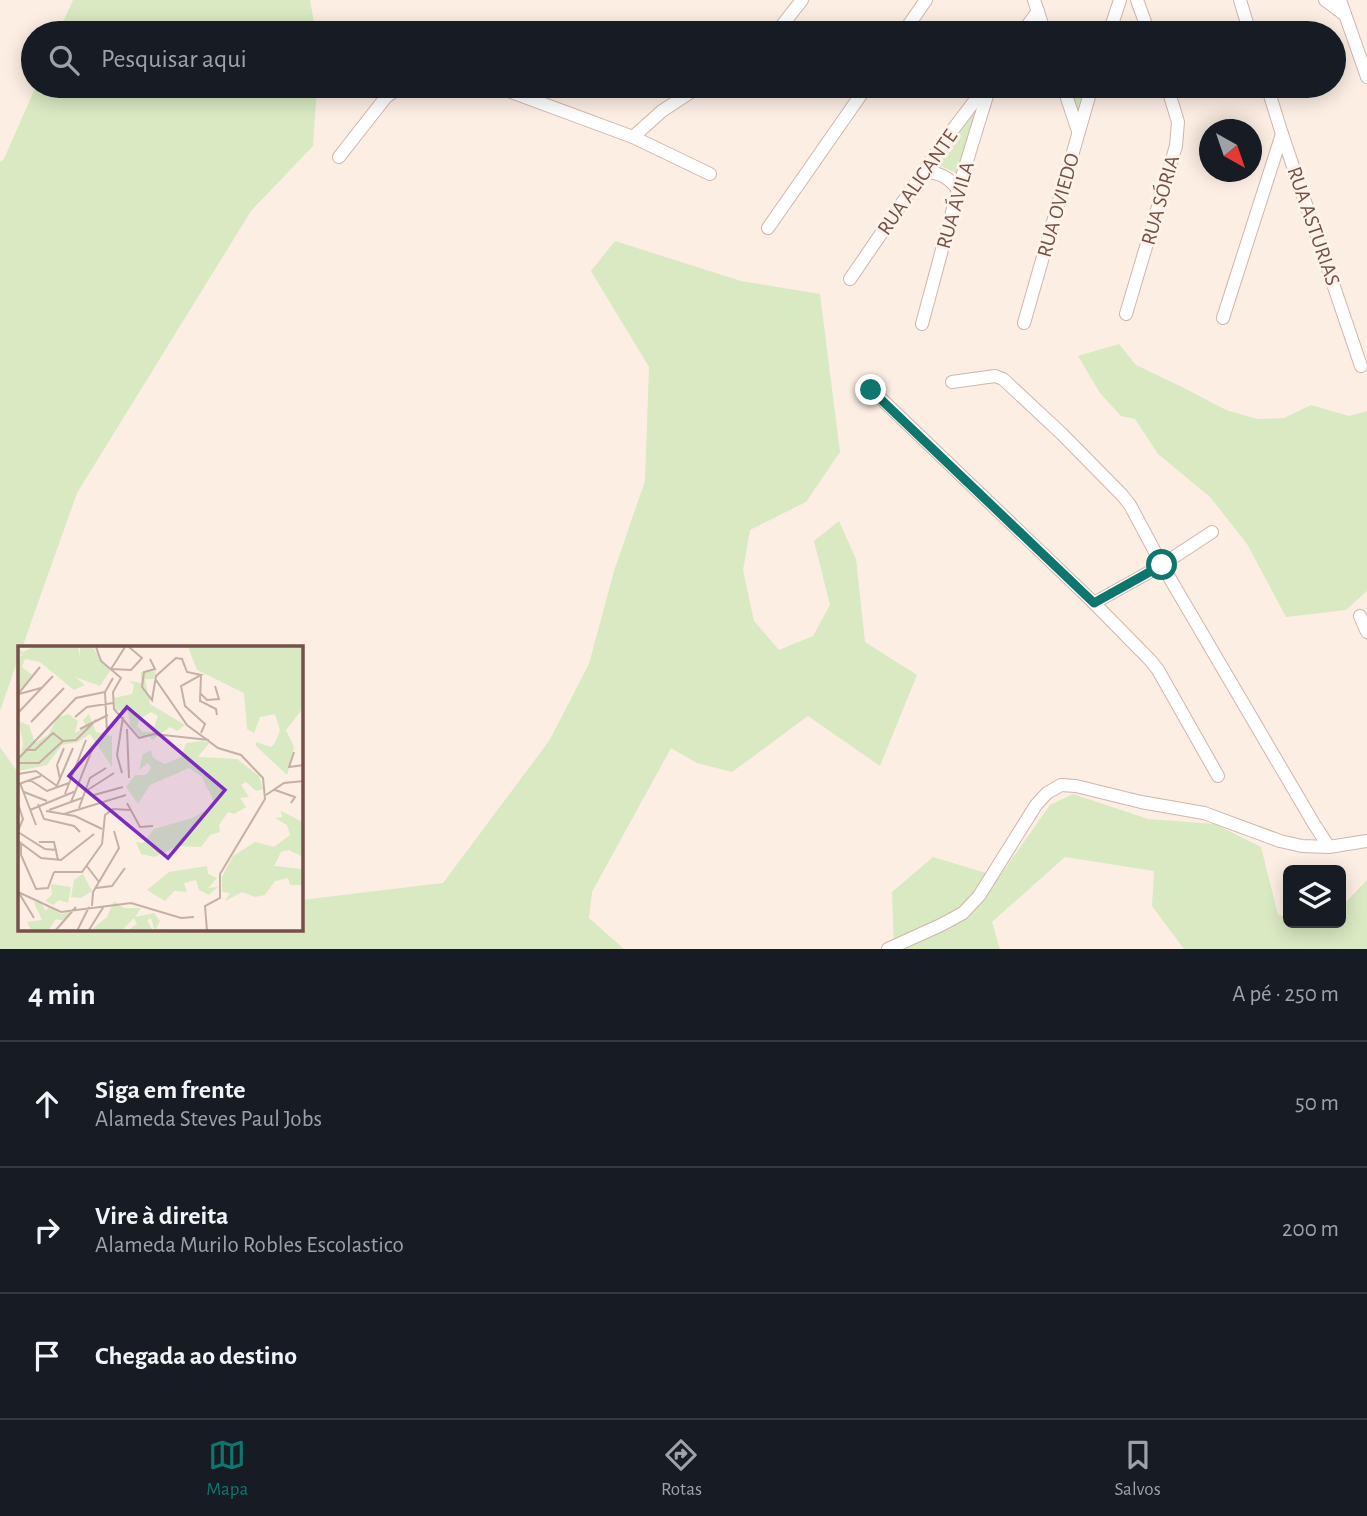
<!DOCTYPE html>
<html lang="pt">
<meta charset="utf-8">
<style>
body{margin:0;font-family:"Alegreya Sans",sans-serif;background:#20242c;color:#f1f3f6}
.controls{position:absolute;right:21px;bottom:21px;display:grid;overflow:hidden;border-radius:10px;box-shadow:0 4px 18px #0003}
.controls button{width:63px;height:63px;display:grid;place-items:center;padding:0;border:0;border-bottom:2px solid #363941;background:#171b24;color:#f1f3f6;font:35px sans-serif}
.compass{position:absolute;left:1199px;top:119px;width:63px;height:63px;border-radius:50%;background:#171b24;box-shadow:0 4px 18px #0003;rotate:140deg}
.stop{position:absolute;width:21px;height:21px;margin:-16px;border:5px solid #0f766e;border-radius:50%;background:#fff}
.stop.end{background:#0f766e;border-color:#fff;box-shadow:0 2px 7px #0008}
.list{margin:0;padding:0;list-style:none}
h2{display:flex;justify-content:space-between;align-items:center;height:91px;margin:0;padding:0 28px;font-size:30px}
h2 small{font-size:23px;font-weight:400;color:#9ea1a6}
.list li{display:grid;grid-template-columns:46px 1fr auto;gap:21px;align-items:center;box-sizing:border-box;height:126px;padding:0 28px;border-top:2px solid #363941}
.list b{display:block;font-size:26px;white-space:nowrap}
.list p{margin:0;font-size:23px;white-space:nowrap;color:#9ea1a6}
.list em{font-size:23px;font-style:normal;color:#9ea1a6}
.icon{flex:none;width:38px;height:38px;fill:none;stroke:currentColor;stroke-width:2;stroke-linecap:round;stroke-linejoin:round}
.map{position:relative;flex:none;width:1367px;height:949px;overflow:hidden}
.search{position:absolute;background:#171b24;box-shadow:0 4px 18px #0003;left:21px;right:21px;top:21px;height:77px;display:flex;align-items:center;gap:18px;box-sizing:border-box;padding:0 24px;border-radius:38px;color:#9ea1a6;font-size:26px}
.sheet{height:469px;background:#171b24}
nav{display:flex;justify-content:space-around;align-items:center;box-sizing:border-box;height:98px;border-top:2px solid #363941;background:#171b24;font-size:19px;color:#9ea1a6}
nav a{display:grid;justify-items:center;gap:4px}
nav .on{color:#0f766e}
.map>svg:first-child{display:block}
.green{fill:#d9e9c2}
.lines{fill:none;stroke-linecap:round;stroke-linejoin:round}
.minor-casing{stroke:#cfb6ad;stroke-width:14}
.minor{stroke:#fff;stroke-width:12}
.route{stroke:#0f766e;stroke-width:9}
.labels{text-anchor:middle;stroke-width:6;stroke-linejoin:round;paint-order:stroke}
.street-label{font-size:21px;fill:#745149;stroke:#fff2e9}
.inset-road{fill:none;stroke:#c6afa5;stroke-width:2}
.view{fill:#7b2cbf;fill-opacity:0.15;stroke:#7b2cbf;stroke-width:3.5}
.inset-edge{fill:none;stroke:#745149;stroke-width:3.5}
</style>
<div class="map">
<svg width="1367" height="949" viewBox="0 0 1367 949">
<rect width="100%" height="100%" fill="#fceee3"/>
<!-- green -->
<g class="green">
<path d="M73 0H310L316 33H58Z"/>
<path d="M36 86H317L313 146 251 211 77 493 22 648H19V656L0 711V162L4 159Z"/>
<path d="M1069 86H1085L1080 114Z"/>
<path d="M979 105 958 174 937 164Z"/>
<path d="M615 241 741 281 820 294 840 452 806 502 750 530 743 570 754 621 779 650 813 636 830 605 814 541 839 521 856 559 865 642 917 675 880 766 808 716 732 772 697 763 671 748 592 892 589 918 624 949H0V747L19 774V930H301V900L443 883 549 741 589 664 614 571 645 481 649 367 591 271Z"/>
<path d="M1119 344 1136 365 1186 389 1226 410 1257 419 1284 418 1311 405 1349 416 1367 411V591L1346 610 1286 617 1247 544 1210 497 1158 454 1135 419 1121 416 1100 393 1078 356Z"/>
<path d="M1073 794 1148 819 1215 824 1261 847 1278 915 1288 917V923H1341V907L1367 880V949H1184L1152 906 1154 871 1065 857 992 922 1000 949H894L892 892 933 857 999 877 1050 805Z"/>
</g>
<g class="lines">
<defs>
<g id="minor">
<path d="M1034 0 1045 33"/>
<path d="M1137 0 1149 33"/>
<path d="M1240 0 1250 33"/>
<path d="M1325 0 1345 15"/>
<path d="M1340 0 1367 77"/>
<path d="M776 33 802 0"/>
<path d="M903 33 926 0"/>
<path d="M1022 33 1038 11"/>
<path d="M1109 33 1120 0"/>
<path d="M495 86 633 137 710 174"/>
<path d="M1063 86 1078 131"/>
<path d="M1267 86 1282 134 1361 366"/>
<path d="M633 137 662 111 700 86"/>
<path d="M339 157 386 97 401 86"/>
<path d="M925 172C940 172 950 178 958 190"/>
<path d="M768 228 867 86"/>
<path d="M850 279 948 136 986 86"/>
<path d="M1126 314 1176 146 1178 122 1167 86"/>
<path d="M1223 318 1282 134"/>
<path d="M1024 323 1092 86"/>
<path d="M922 324 958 190 990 86"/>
<path d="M952 382 995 376 1003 379 1062 434 1122 495 1130 505 1162 565 1314 824 1329 847"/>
<path d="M871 389 1094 603 1151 661 1158 670 1218 776"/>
<path d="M1094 603 1162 565 1212 532"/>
<path d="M1360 616 1367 632"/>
<path d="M888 949 941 925 963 913 979 896 1036 805 1047 793 1061 785 1076 786 1141 802 1204 813 1280 841 1302 846 1329 847 1367 841"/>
</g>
</defs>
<!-- minor casing -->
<use href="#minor" class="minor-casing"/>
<!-- minor -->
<use href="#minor" class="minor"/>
</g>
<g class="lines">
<!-- route -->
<path class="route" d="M871 390 1094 603 1162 565"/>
</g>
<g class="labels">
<!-- street labels -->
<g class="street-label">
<text transform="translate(917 182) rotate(-55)" y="7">RUA ALICANTE</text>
<text transform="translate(1160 200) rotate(-74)" y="7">RUA SÓRIA</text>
<text transform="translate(955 205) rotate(-74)" y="7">RUA ÁVILA</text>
<text transform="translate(1058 205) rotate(-74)" y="7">RUA OVIEDO</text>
<text transform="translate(1314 226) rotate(71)" y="7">RUA ASTURIAS</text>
</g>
</g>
<!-- overview -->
<g transform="translate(18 646)">
<rect width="285" height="285" fill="#fceee3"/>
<path d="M0 1 5 6 15 1H60L62 11V1L75 2 92 25 82 40 57 31 67 39 56 44 22 16 7 13 4 21 14 29 0 46V11L6 8 0 9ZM170 1H285V62L268 84 276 101 269 129 238 100V96L253 101 257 97 262 84 257 68 242 71 236 87 229 83 226 47 179 24ZM138 25 136 33H127L132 58 167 79 159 85 152 81 134 94 131 89 123 91 112 79 110 66 98 64 96 52 114 48 116 39 111 35 123 37V26ZM133 66 140 70 134 86H125L119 80 122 73ZM50 68 60 75 57 86 58 87 68 80 65 74 71 68 78 86 94 90V121L72 88 60 96 44 99 29 119 0 125 5 96 0 75 11 79 17 97 30 89 39 72ZM185 95 191 97 180 111 219 113 241 130 245 143 238 145 228 136 223 139 231 151 222 152 228 161 216 168 210 166 201 179 202 186 192 189 183 201 159 200 137 211 123 208 118 196 125 197 136 183 174 172 195 160V154L184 131 171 122 132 139 120 158 108 141 117 129H128L133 122 130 117 121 124 125 108 133 104 135 112 147 118 163 111 168 97ZM263 165 285 176V211L271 204 263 206 256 220 285 223V239H272L270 232 257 235 247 249 237 251 224 246 207 255 212 247 204 246V231L215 210 237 196 256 201 272 189 269 179 257 172 264 171ZM189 220 190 228 199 232 190 242 200 241 191 249 181 244 178 234 166 237 169 246 156 245 147 255 129 244 151 226ZM65 228 74 245 63 252 53 251 56 234ZM33 238 53 241 50 257 41 254 35 259 27 255 34 249ZM20 253 28 265 31 261 43 268 55 265 47 275 38 273 30 285H14L9 276 24 274 16 257ZM96 255 106 262H123L117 271 136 267 142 275 138 283 158 285H137L133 272 129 274 135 285H109L119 278 116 272 103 285H72L89 271Z" fill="#d9e9c2" fill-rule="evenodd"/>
<path class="inset-road" d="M78 1 83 15 103 32 95 46 96 63 121 92 136 88 191 94M132 13 137 23 126 26 124 41 134 54 138 30 158 12 164 13 169 26 183 29 163 40 167 60 187 78 183 87M93 23 107 1M94 23 113 24 124 12 111 1M183 29 182 55 198 63 199 69M138 34 169 79 200 102 223 109 245 132 247 153 202 228V252L187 260 189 285M182 47 189 54 201 53 197 40M0 48 22 21M1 48 23 42M0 67 35 30M57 71 69 61 95 57M13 76 46 42M62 83 90 69M109 83 111 132M89 86 87 46 95 32M7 104H17L35 87 45 95 58 94 78 74M276 106 271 121 286 119M0 113 58 52 87 46M0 117H21L45 95M104 127 99 109 105 71M0 128 18 125 39 140M42 133 39 119 46 102M12 134 29 145 51 137M2 137 18 179M1 138 23 130M38 142 55 102M257 144 277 151 273 157M68 145 96 127M6 146 29 155M47 148 68 94M76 149 105 141M248 149 266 137 286 135M53 156 74 104M109 157 122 181 135 180M0 158 5 173 0 185M20 158 26 173 56 180 62 186M61 162 72 132 88 122M12 164 58 145M31 164 64 152M28 165 57 170 84 183M46 168 108 149M0 186 27 203 39 204M0 195 23 212 43 214 76 188M21 196H36L40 214M3 197V209L18 243 30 242 36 226M68 219 81 236M36 226H64L84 198 87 169 95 163 112 164M78 242 94 240 107 222M0 246 43 266 113 257 163 272 176 271M1 247 16 272M74 260 75 246 101 202 96 185M71 284 86 260M37 285 58 261M59 285 71 261"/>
<path class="view" d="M109 61 207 144 150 212 51 130Z"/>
<rect width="285" height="285" class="inset-edge"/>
</g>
</svg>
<div class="controls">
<button><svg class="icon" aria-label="layers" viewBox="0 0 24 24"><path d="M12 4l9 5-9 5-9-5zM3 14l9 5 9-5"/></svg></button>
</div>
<svg class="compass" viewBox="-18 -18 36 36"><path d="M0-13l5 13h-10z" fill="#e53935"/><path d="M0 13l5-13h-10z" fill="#9ea1a6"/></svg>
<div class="stop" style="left:1162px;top:565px"></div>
<div class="stop end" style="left:871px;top:390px"></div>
<div class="search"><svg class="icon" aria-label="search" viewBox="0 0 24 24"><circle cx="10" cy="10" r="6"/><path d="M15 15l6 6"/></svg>Pesquisar aqui</div>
</div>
<section class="sheet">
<h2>4 min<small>A pé · 250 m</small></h2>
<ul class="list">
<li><svg class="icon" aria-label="ahead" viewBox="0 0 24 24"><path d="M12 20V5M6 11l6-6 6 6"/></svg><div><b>Siga em frente</b><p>Alameda Steves Paul Jobs</p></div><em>50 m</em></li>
<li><svg class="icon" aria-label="right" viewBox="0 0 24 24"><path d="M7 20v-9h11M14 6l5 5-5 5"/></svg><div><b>Vire à direita</b><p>Alameda Murilo Robles Escolastico</p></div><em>200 m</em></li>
<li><svg class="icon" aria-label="arrive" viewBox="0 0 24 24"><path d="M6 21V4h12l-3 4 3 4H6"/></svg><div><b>Chegada ao destino</b></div></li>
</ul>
</section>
<nav>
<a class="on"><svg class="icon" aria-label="map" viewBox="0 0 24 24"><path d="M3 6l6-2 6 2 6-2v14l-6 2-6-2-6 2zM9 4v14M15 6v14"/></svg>Mapa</a>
<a><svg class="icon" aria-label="directions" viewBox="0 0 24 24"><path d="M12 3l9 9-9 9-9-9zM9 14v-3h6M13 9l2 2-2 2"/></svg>Rotas</a>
<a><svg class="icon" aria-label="saved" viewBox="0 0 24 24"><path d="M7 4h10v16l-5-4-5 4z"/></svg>Salvos</a>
</nav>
